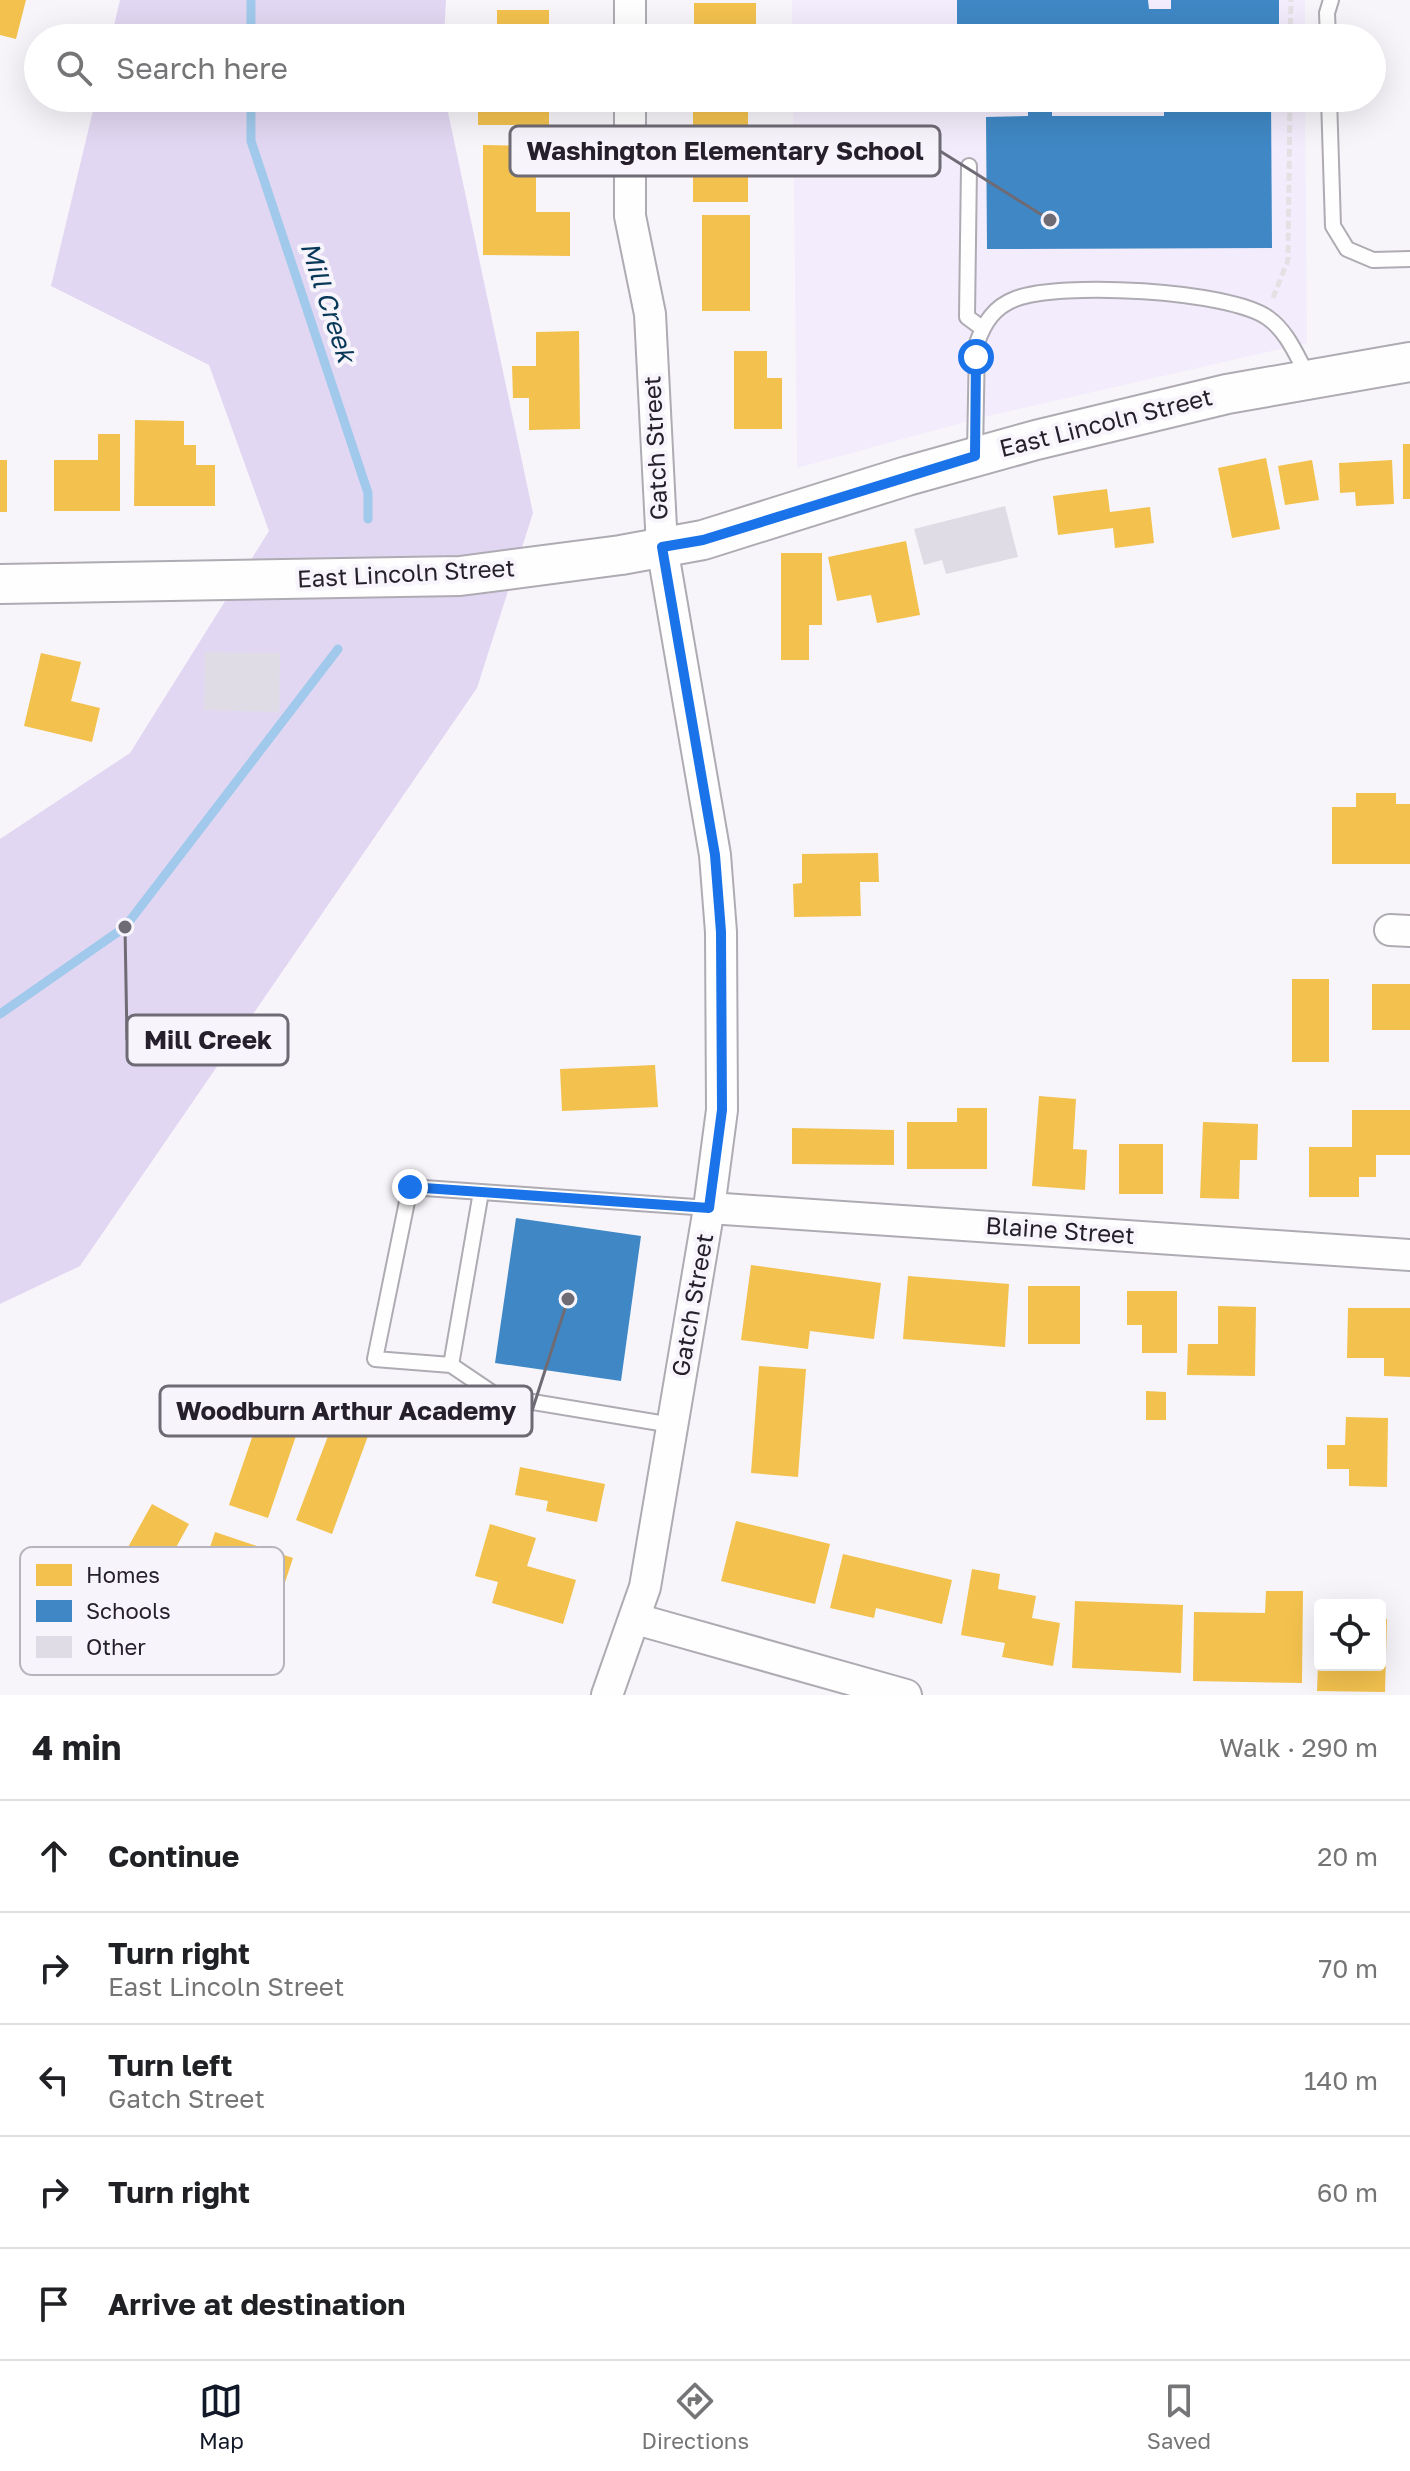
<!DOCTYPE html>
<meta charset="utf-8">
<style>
body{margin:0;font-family:"Golos Text",sans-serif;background:#f6f6f6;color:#202124}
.controls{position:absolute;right:24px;bottom:24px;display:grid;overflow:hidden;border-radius:8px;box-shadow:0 8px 32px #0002}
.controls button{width:72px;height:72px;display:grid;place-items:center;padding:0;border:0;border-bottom:2px solid #e0e0e0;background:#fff;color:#202124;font:40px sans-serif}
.stop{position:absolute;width:24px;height:24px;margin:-18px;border:6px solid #1a73e8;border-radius:50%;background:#fff}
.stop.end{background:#1a73e8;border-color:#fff;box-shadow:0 2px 8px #0008}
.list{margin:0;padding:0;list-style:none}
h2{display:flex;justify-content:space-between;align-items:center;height:104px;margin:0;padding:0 32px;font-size:34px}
h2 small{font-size:26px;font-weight:400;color:#757577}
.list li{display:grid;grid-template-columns:52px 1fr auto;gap:24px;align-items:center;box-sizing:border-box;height:112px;padding:0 32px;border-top:2px solid #e0e0e0}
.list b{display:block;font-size:30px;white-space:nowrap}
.list p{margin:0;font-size:26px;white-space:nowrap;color:#757577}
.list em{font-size:26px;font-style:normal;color:#757577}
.icon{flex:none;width:44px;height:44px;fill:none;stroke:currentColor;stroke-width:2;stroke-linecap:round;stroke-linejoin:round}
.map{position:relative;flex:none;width:1410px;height:1695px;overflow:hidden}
.search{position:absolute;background:#fff;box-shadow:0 8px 32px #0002;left:24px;right:24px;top:24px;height:88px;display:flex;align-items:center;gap:20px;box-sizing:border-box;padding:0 28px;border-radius:44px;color:#757577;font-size:30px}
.sheet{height:664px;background:#fff}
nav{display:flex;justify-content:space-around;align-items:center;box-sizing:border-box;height:112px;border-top:2px solid #e0e0e0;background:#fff;font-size:22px;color:#757577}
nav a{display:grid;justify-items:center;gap:4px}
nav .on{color:#111827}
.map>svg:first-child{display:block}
.built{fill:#f3ecfc}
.green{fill:#e2d7f2}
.homes{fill:#f2c14e}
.schools{fill:#3f88c5}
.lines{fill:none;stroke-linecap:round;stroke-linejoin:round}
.stream{stroke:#a0c9eb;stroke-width:9}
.building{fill:#e0dce6}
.service-casing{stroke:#aeabb3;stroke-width:18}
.minor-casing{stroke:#aeabb3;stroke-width:34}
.tertiary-casing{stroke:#aeabb3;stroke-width:42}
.path{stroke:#e3e1e4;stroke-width:5;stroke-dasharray:8 4;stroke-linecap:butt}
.service{stroke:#fefefe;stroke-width:14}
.minor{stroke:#fefefe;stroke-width:30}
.tertiary{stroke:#fefefe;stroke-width:38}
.route{stroke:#1a73e8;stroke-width:10}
.labels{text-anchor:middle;stroke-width:8;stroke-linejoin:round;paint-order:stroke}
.street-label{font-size:24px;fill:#26202d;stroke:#f7f4fb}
.water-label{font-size:26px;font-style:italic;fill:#083858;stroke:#f7f4fb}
.key{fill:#f7f4fb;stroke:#b8b4bd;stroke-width:2}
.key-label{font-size:22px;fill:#26202d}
.leader{fill:none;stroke:#6f6b75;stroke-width:3}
.callout-dot{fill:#6f6b75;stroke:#f7f4fb;stroke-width:3}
.callout{fill:#f7f4fb;stroke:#6f6b75;stroke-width:3}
.callout-label{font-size:26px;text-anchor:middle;font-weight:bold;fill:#26202d}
</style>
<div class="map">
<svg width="1410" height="1695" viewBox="0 0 1410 1695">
<rect width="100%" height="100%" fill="#f7f5fa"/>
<!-- built -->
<g class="built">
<rect x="792" y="0" width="513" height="38"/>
<path d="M793 98H1305L1307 343 976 419 797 468Z"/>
</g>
<!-- green -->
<g class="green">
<path d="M120 0H446L444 38H111Z"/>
<path d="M96 98H445L533 513 477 688 80 1266 0 1304V839L130 753 269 531 209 365 51 286Z"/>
</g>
<!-- homes -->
<g class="homes">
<path d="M0 0H26L16 39 0 35Z"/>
<rect x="694" y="3" width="62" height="35"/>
<rect x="497" y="10" width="52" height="28"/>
<rect x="478" y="98" width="71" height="27"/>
<rect x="693" y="108" width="55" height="94"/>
<path d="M483 145 536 146V212H570V256L483 255Z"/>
<rect x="702" y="215" width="48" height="96"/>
<path d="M579 331 580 429 529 430V398H513L512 366H536V332Z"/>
<path d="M734 351H767V378H782V429H734Z"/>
<path d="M135 420 184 421V445H196V465H215V506H134Z"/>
<path d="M98 434H120V511H54V460H98Z"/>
<rect x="1403" y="444" width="7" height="55"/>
<path d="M1266 458 1280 529 1232 538 1218 468Z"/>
<rect x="0" y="460" width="7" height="52"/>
<path d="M1312 460 1319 500 1285 505 1278 466Z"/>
<path d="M1392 460 1394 504 1356 506 1355 492 1340 493 1339 463Z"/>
<path d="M1107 489 1110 512 1150 507 1154 543 1115 548 1113 528 1058 535 1053 496Z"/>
<path d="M906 541 920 615 877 623 871 595 837 601 828 557Z"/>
<path d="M781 553H822V625H809V660H781Z"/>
<path d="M41 653 81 662 71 701 100 708 92 742 24 726Z"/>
<path d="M1356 793H1396V804H1410V864H1332V807H1356Z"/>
<path d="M878 853 879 882H860L861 916 794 917 793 884 802 883V854Z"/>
<rect x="1292" y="979" width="37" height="83"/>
<rect x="1372" y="984" width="38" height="46"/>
<path d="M655 1065 658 1107 562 1111 560 1069Z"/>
<path d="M1039 1096 1076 1099 1073 1149 1087 1150 1085 1190 1032 1186Z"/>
<path d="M957 1108H987V1169H907V1122H957Z"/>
<path d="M1352 1110H1410V1155H1376V1177H1359V1197H1309V1147H1352Z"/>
<path d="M1203 1122 1258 1124 1257 1160H1240L1239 1199 1200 1198Z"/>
<path d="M792 1128 894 1130V1165L792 1164Z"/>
<rect x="1119" y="1144" width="44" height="50"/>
<path d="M751 1265 881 1283 874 1339 810 1331 808 1349 741 1340Z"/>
<path d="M908 1276 1009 1284 1005 1347 903 1339Z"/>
<rect x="1028" y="1286" width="52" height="58"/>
<path d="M1127 1291H1177V1353H1142V1325H1127Z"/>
<path d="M1218 1306 1256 1307 1255 1376 1187 1375 1188 1344H1218Z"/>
<path d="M1348 1308H1410V1377L1384 1376V1358H1347Z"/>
<path d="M759 1366 806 1369 798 1477 751 1473Z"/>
<path d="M1146 1391 1166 1392V1420H1146Z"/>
<path d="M259 1417 298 1430 268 1518 229 1505Z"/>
<path d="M1346 1417 1388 1418 1387 1487 1349 1486V1469H1327V1445H1345Z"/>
<path d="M333 1423 368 1436 332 1534 296 1520Z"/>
<path d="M520 1467 605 1484 597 1522 546 1511 548 1501 515 1495Z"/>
<path d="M152 1504 189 1524 144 1605 107 1585Z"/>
<path d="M736 1521 830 1544 815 1604 721 1581Z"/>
<path d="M490 1524 536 1538 527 1566 576 1580 563 1624 492 1603 498 1582 475 1576Z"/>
<path d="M215 1532 293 1558 263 1649 185 1624Z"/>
<path d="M843 1554 952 1580 942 1624 876 1608 874 1618 830 1608Z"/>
<path d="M972 1569 1000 1574 998 1589 1036 1596 1032 1618 1060 1623 1053 1666 1002 1657 1005 1643 961 1635Z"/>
<path d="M1266 1591H1303L1302 1683 1193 1681 1194 1612 1265 1613Z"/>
<path d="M1075 1601 1183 1605 1181 1673 1072 1668Z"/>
<path d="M1380 1619H1387L1385 1692 1317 1691 1318 1665H1380Z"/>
</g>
<!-- schools -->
<g class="schools">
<path d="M957 0H1148L1149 9H1171V0H1279V38H1172V25H1065V38H957Z"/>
<path d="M1028 98H1052V116H1164V98H1271L1272 248 987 249 986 117 1028 116Z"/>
<path d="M516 1218 641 1236 621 1381 495 1363Z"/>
</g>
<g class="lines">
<!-- stream -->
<g class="stream">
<path d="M251 0V38"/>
<path d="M251 98V141L368 493V519"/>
<path d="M0 1014 125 927 338 649"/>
</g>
</g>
<!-- building -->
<g class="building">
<path d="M1005 506 1018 557 946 574 942 560 924 565 914 529Z"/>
<path d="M205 652 280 653 279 712 204 710Z"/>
</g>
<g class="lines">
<defs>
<g id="service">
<path d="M1328 38 1327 13 1331 0"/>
<path d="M1329 98 1333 226 1347 249 1373 260 1410 259"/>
<path d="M969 166 967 317 982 328"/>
<path d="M975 453 977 343C984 323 994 307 1015 299 1059 281 1229 290 1268 318 1288 332 1297 357 1309 378"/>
<path d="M451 1365 481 1192"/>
<path d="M672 1425 497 1396 451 1365 375 1359 410 1187 709 1208"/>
</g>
<g id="minor">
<path d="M630 38V0"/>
<path d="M1390 930 1410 931"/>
<path d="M709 1208 1410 1255"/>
<path d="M636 1619 906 1695"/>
<path d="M607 1695 645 1587 709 1208 722 1110 721 932 715 855 662 547 650 314 630 216V98"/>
</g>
<path id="tertiary" d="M0 584 460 576 621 555 703 540 907 476 1036 440 1227 394 1410 362"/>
</defs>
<!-- service casing -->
<use href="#service" class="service-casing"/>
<!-- minor casing -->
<use href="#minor" class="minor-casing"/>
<!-- tertiary casing -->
<use href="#tertiary" class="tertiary-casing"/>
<!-- path -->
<g class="path">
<path d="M1290 38 1291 0"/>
<path d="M1273 298 1288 260 1290 98"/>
</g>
<!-- service -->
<use href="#service" class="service"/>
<!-- minor -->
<use href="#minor" class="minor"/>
<!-- tertiary -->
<use href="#tertiary" class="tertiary"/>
</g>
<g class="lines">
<!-- route -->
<path class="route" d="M410 1187 709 1208 722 1110 721 932 715 855 662 547 703 540 975 456 976 357"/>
</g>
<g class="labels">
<!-- street labels -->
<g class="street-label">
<text transform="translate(1106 423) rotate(-14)" y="8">East Lincoln Street</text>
<text transform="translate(656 448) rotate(-93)" y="8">Gatch Street</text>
<text transform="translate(406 574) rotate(-3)" y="8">East Lincoln Street</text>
<text transform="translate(1060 1231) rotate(4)" y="8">Blaine Street</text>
<text transform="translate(693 1305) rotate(-80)" y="8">Gatch Street</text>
</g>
<!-- water labels -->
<g class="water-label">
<text transform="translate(328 302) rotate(72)" y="9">Mill Creek</text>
</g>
</g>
<!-- legend -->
<rect x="20" y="1547" width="264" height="128" rx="12" class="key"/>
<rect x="36" y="1564" width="36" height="22" fill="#f2c14e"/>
<rect x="36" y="1600" width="36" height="22" fill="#3f88c5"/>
<rect x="36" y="1636" width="36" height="22" fill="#e0dce6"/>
<g class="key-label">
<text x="86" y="1583">Homes</text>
<text x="86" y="1619">Schools</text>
<text x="86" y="1655">Other</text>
</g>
<!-- callouts -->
<path class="leader" d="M1050 220L940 151M125 927L127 1040M568 1299L532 1411"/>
<g class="callout-dot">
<circle cx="1050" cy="220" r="8"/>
<circle cx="125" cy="927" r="8"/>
<circle cx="568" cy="1299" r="8"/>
</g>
<g class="callout">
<rect x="510" y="126" width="430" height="50" rx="8"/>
<rect x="127" y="1015" width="161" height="50" rx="8"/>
<rect x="160" y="1386" width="372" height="50" rx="8"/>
</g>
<g class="callout-label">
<text x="725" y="160">Washington Elementary School</text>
<text x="208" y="1049">Mill Creek</text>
<text x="346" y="1420">Woodburn Arthur Academy</text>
</g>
</svg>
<div class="controls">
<button><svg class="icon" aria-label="locate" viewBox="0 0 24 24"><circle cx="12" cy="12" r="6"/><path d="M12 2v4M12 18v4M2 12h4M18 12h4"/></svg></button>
</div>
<div class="stop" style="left:976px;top:357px"></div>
<div class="stop end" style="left:410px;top:1187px"></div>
<div class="search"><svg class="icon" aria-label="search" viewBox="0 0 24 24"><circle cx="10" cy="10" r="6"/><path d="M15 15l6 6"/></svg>Search here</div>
</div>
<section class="sheet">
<h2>4 min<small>Walk · 290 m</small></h2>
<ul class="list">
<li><svg class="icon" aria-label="ahead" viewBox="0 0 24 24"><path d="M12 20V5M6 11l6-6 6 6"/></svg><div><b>Continue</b></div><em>20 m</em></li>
<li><svg class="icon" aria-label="right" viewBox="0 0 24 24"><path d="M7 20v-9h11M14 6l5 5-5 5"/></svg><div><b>Turn right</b><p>East Lincoln Street</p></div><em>70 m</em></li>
<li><svg class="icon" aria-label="left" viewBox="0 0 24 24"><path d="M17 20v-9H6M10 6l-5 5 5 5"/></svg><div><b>Turn left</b><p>Gatch Street</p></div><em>140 m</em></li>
<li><svg class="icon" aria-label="right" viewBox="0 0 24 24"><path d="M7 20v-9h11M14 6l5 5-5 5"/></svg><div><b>Turn right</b></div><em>60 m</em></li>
<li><svg class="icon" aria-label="arrive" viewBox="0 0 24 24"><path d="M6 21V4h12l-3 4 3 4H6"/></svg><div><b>Arrive at destination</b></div></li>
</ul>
</section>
<nav>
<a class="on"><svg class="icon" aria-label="map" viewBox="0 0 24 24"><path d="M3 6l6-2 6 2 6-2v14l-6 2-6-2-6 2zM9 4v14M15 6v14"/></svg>Map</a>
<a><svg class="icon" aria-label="directions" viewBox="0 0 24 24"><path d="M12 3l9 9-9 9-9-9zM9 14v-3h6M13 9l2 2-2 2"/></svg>Directions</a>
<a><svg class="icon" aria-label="saved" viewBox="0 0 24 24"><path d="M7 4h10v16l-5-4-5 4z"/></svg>Saved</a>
</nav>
